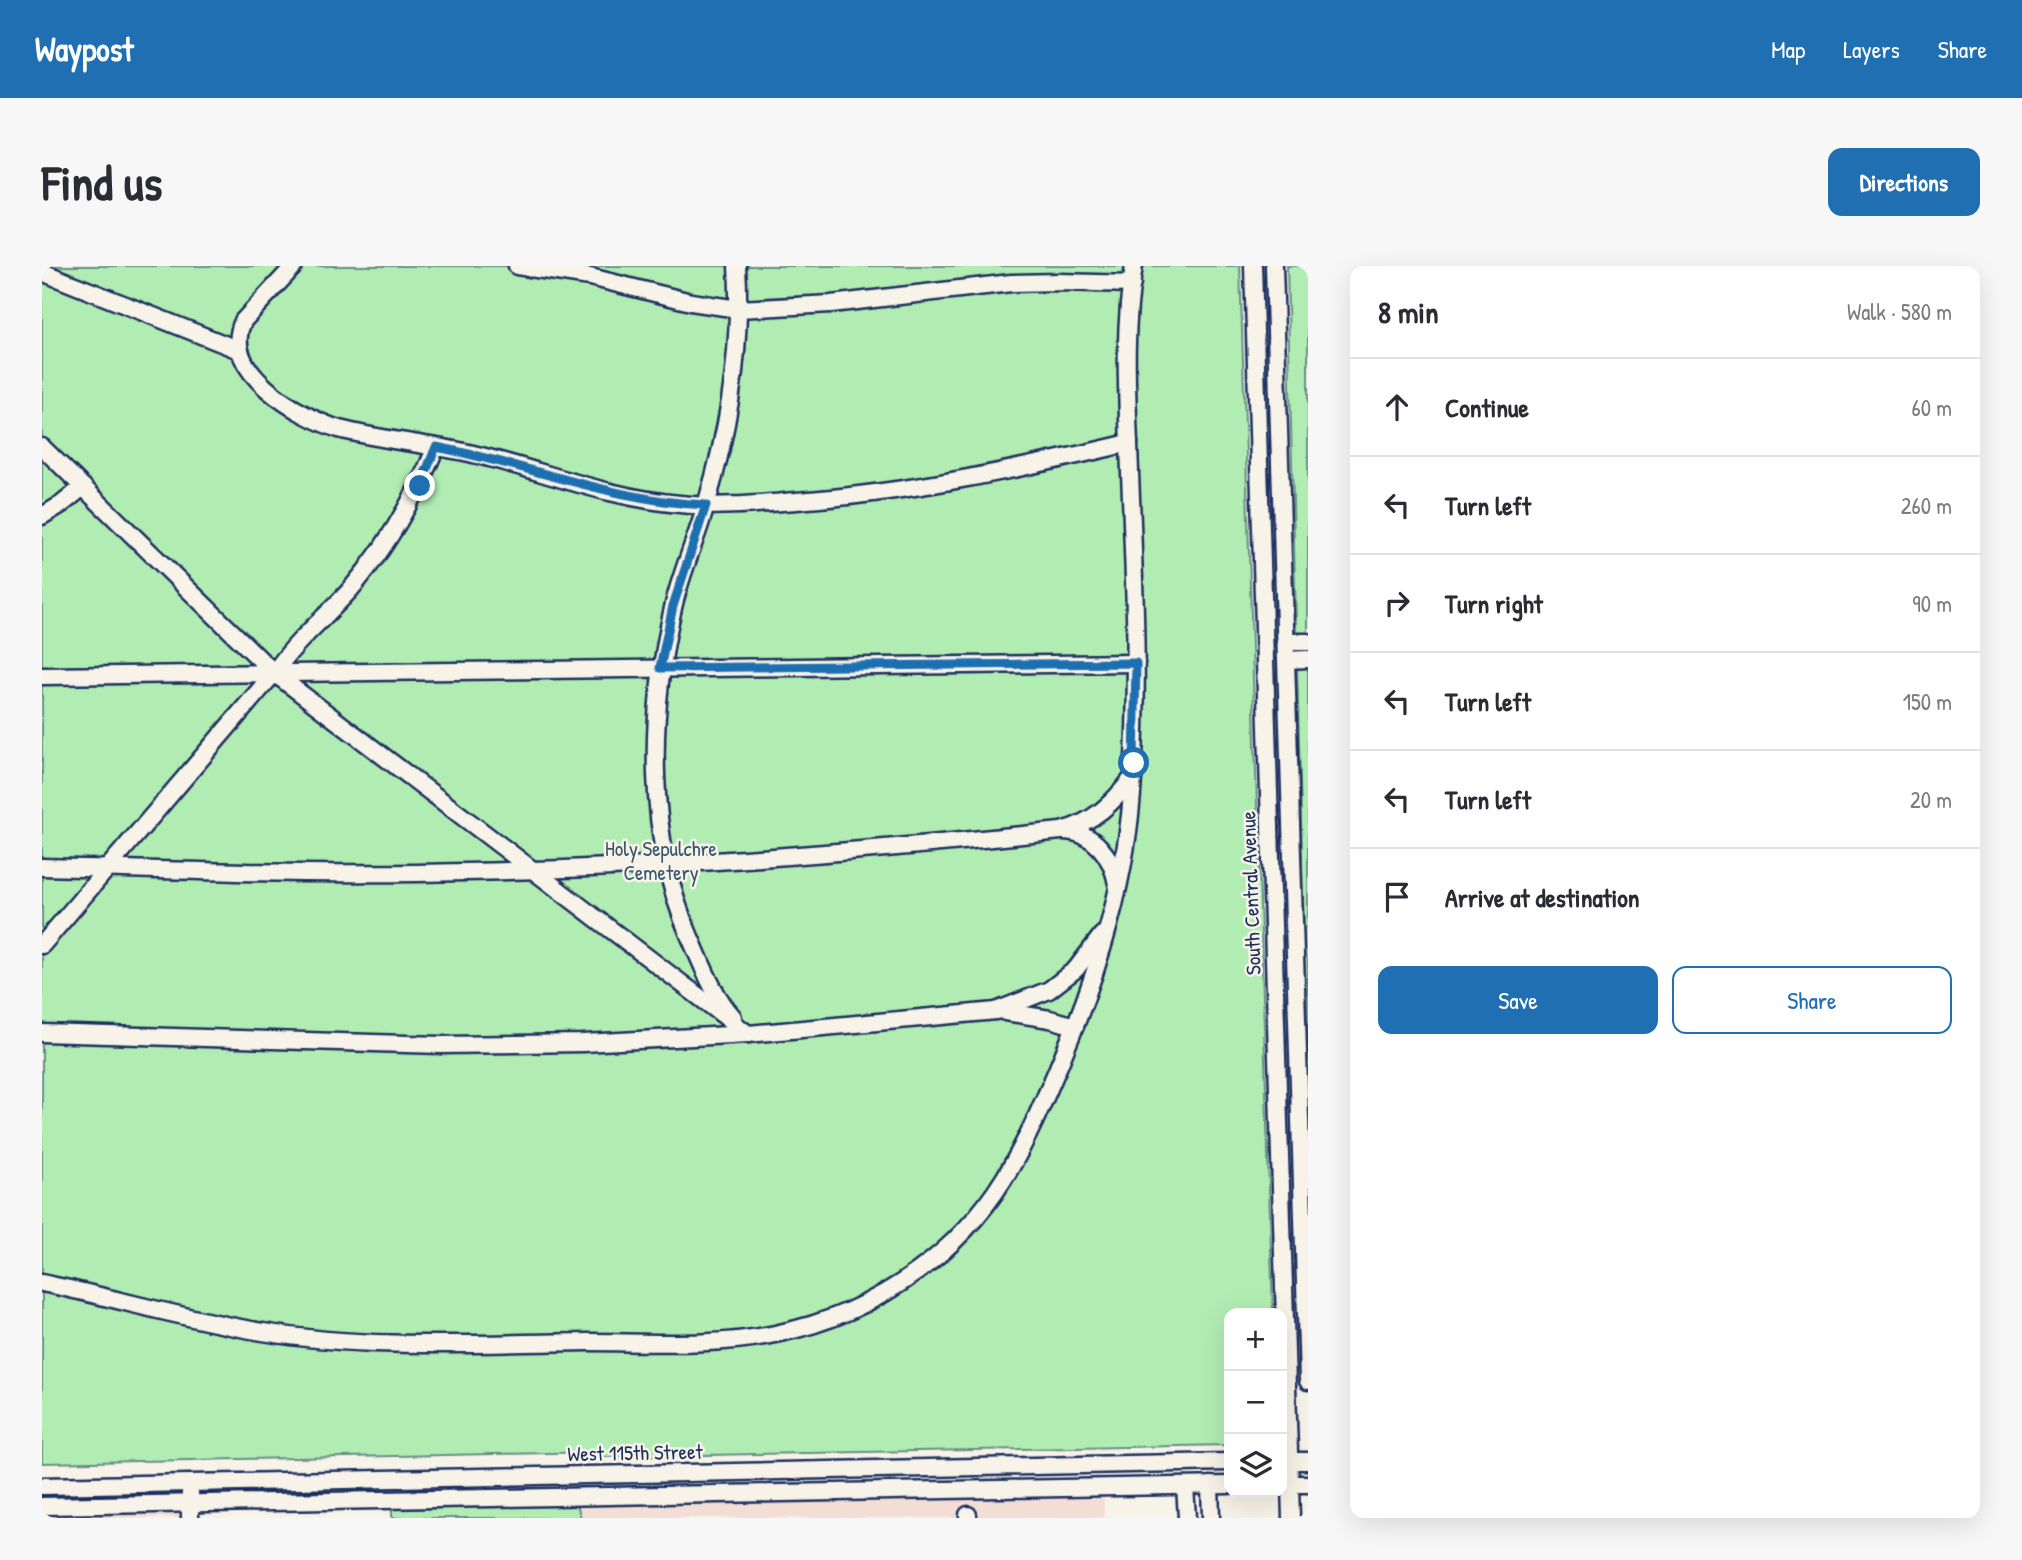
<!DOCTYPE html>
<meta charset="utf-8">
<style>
body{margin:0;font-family:"Patrick Hand",sans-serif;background:#f7f7f7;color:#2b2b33}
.controls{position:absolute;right:21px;bottom:21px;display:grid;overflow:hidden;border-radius:14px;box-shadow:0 7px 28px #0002}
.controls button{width:63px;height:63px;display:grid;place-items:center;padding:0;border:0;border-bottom:2px solid #e1e1e2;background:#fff;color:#2b2b33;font:35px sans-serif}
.stop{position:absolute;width:21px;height:21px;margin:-16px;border:5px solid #1f6fb2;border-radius:50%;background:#fff}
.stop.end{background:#1f6fb2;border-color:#fff;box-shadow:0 2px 7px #0008}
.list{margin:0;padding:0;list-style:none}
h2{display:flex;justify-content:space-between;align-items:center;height:91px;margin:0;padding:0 28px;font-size:30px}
h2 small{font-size:23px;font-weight:400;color:#7c7c81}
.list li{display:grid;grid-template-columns:46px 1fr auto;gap:21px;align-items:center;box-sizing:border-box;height:98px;padding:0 28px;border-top:2px solid #e1e1e2}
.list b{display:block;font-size:26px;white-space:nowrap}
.list em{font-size:23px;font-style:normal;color:#7c7c81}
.actions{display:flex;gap:14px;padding:21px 28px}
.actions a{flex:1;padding:16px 0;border:2px solid #1f6fb2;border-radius:14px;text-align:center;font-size:24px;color:#1f6fb2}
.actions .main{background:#1f6fb2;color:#fff}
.icon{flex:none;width:38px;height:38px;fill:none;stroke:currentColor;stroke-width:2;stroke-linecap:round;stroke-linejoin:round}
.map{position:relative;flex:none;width:1266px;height:1252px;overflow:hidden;border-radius:14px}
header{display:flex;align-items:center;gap:42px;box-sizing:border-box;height:98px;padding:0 35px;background:#1f6fb2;color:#fff}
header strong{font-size:33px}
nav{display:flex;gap:38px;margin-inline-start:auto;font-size:24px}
.intro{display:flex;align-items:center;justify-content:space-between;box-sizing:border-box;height:168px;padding:0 42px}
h1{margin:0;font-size:49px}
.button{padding:18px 32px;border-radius:14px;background:#1f6fb2;color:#fff;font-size:24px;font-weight:700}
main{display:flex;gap:42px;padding:0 42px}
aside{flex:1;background:#fff;border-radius:14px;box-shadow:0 7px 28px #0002}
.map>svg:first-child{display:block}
.built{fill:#f2ded4}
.green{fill:#b1edb3;stroke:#668e88;stroke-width:2}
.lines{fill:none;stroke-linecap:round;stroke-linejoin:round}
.minor-casing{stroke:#1b2f5e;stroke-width:21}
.minor{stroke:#f7f3e8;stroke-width:16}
.route{stroke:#1f6fb2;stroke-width:9}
.labels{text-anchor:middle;stroke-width:5;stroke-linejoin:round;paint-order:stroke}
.park-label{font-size:21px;fill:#39556f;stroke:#f7f3e8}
.street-label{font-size:21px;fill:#1b2f5e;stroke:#f7f3e8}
</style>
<header>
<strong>Waypost</strong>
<nav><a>Map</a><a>Layers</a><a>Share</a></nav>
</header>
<div class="intro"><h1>Find us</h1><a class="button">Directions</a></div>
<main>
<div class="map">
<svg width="1266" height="1252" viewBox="0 0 1266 1252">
<rect width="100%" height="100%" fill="#f7f3e8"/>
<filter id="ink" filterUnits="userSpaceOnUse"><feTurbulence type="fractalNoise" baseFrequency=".0143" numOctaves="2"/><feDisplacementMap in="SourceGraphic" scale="14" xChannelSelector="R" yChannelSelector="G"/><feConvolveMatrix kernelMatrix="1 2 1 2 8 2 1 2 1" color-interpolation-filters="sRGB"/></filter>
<g filter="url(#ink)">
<!-- built -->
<g class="built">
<path d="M1062 1229V1252H539L535 1239Z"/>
<path d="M155 1247V1252H0V1249Z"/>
</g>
<!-- green -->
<g class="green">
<path d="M0 0H1198L1231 1047H1187V1179L562 1191 557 1186 0 1197Z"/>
<path d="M1245 0H1266V795H1265Z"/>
<path d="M535 1239 539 1252H350V1243Z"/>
</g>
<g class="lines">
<defs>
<g id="minor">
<path d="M252 0 201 55C177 105 258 151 297 163 340 174 384 178 427 187 497 203 565 232 638 238 676 242 716 238 754 235 866 227 978 203 1087 177"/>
<path d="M475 0 548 11 649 36 696 43 789 38 969 17 1018 16 1090 18"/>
<path d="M1211 0 1249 1252"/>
<path d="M1232 0 1266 1115"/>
<path d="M0 6 197 84"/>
<path d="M0 181 232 407 706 768"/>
<path d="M0 250 20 238 41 221"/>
<path d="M1244 376H1266"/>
<path d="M1244 394 1266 393"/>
<path d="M0 410 1094 397"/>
<path d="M1022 565C1052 566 1070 590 1075 618"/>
<path d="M0 601C141 604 282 610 423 606 622 602 821 586 1019 565 1051 557 1072 536 1091 511"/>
<path d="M0 679 232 407C254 374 282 353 308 324 345 281 372 233 394 181"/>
<path d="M963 746 1008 753 1033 760"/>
<path d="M691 751C671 729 660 698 648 671 604 572 607 446 631 342 639 306 655 272 665 236 687 161 700 79 695 0"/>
<path d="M0 767 399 779 541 777 706 768 954 745 1007 724 1034 703 1060 669"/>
<path d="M0 1017C74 1032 146 1054 221 1066 328 1084 438 1077 546 1076 607 1076 673 1081 733 1068 784 1058 834 1036 876 1005 954 949 982 881 1018 797 1057 705 1086 612 1091 512 1097 410 1092 308 1088 207 1086 138 1080 68 1092 0"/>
<path d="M1240 1195H1266"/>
<path d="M1240 1218H1266"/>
<path d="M1168 1219 1169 1252"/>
<path d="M0 1220 1187 1196"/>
<path d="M1143 1220 1145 1252"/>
<path d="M148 1226V1252"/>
<path d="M0 1240 1187 1219"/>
<path d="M926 1249V1252"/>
</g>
</defs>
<!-- minor casing -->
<use href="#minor" class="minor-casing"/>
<!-- minor -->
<use href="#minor" class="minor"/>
</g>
</g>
<g class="lines" filter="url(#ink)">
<!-- route -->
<path class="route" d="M378 220 394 181C485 198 571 235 664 239L631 340 618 402 1094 397 1092 497"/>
</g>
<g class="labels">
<!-- park labels -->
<g class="park-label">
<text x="619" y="590">Holy Sepulchre<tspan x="619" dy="24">Cemetery</tspan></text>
</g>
<!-- street labels -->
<g class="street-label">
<text transform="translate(1209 627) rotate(-92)" y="7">South Central Avenue</text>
<text transform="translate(593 1187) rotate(-1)" y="7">West 115th Street</text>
</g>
</g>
</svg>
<div class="controls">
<button>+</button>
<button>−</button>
<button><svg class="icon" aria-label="layers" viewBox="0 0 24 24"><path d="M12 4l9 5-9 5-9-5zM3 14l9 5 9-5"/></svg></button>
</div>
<div class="stop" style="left:1092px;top:497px"></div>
<div class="stop end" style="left:378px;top:220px"></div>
</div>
<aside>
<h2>8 min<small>Walk · 580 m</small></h2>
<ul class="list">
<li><svg class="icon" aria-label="ahead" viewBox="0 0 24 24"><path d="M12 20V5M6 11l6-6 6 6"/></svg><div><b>Continue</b></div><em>60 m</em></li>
<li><svg class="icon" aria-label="left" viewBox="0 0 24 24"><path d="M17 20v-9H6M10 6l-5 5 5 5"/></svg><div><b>Turn left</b></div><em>260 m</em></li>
<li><svg class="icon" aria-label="right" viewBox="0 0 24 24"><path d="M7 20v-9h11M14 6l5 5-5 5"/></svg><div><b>Turn right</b></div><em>90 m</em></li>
<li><svg class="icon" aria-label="left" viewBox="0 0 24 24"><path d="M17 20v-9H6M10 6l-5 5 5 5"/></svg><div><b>Turn left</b></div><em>150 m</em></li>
<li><svg class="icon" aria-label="left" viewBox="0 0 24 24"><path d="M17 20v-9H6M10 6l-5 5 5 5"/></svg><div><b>Turn left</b></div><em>20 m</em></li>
<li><svg class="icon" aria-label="arrive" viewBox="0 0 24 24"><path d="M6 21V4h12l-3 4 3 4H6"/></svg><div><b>Arrive at destination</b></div></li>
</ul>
<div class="actions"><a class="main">Save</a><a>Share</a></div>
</aside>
</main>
